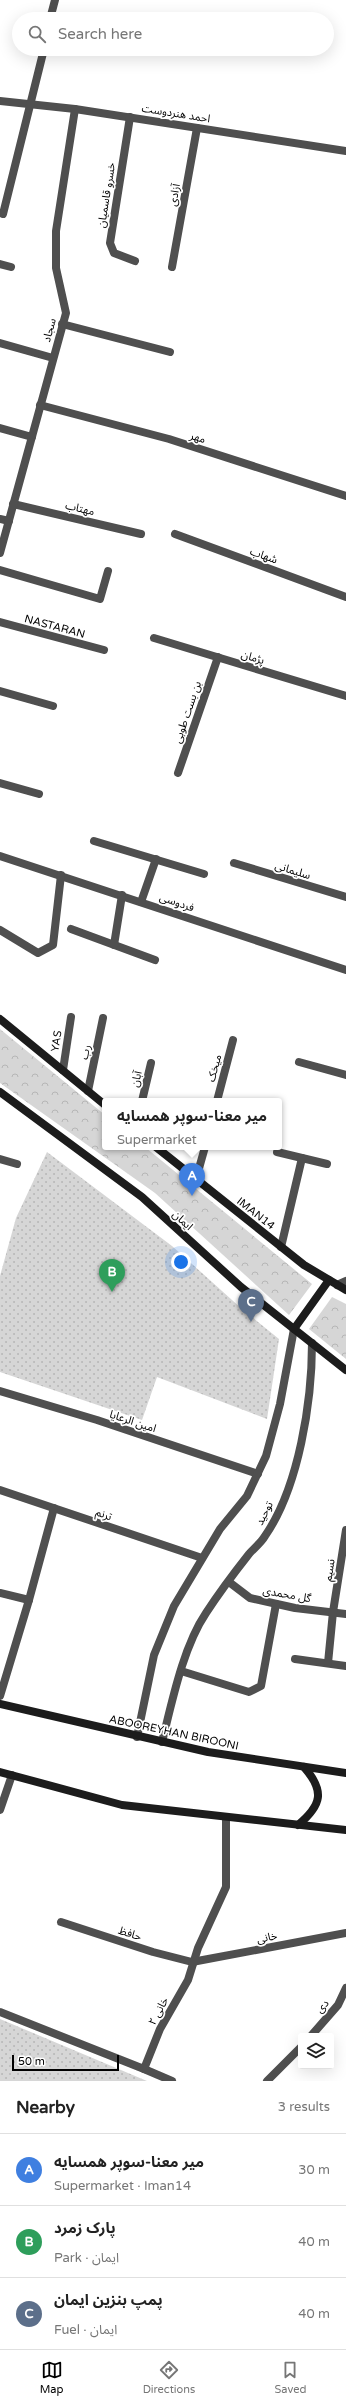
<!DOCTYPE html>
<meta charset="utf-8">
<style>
body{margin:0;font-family:"Varela Round","Noto Sans Arabic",sans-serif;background:#f6f6f6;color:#222}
.controls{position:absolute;right:12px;bottom:12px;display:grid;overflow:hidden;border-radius:4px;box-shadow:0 4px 16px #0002}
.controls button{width:36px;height:36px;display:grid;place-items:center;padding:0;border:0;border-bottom:1px solid #e0e0e0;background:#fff;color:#222;font:20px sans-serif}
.scale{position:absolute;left:12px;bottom:10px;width:107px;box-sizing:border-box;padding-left:4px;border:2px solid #000;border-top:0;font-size:11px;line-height:14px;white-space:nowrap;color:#000;-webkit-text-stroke:3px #fff;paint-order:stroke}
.you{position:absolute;left:181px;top:1262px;width:14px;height:14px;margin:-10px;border:3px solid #fff;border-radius:50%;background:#1a73e8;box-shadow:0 0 0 6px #1a73e833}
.badge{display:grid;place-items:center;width:26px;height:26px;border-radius:50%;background:#000;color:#fff;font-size:13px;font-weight:700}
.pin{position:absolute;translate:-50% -33px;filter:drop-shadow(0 1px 2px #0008)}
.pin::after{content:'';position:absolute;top:21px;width:14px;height:12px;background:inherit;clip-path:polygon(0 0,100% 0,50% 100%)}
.popup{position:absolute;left:102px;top:1098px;width:180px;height:52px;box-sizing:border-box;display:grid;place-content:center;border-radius:4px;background:#fff;filter:drop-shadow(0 1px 3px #0005);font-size:13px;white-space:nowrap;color:#767676}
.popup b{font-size:15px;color:#222}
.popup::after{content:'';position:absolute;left:50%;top:100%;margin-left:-8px;border:8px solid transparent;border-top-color:#fff}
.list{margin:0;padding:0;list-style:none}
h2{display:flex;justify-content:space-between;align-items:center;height:52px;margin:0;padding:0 16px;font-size:17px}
h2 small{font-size:13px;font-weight:400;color:#767676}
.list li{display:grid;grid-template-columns:26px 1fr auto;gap:12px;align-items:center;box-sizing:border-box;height:72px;padding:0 16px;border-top:1px solid #e0e0e0}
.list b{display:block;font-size:15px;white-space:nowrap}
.list p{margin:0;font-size:13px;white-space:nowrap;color:#767676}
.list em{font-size:13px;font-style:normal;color:#767676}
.icon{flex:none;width:22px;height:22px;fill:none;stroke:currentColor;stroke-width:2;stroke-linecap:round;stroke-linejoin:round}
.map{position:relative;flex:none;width:346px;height:2081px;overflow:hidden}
.search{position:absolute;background:#fff;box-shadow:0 4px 16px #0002;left:12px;right:12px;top:12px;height:44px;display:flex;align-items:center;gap:10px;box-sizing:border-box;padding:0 14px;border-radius:22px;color:#767676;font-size:15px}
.sheet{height:268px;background:#fff}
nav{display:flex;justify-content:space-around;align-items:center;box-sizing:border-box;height:56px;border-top:1px solid #e0e0e0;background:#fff;font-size:11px;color:#767676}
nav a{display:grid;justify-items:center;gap:2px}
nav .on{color:#000}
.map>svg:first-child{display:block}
.forest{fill:url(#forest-crowns)}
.park{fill:url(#park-dots)}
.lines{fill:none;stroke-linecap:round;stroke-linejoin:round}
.street{stroke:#4f4f4f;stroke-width:8}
.secondary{stroke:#1c1c1c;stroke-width:8}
.labels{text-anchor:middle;stroke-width:3.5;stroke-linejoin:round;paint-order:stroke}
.street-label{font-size:11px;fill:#000;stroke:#fff}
</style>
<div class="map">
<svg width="346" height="2081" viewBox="0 0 346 2081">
<defs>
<pattern id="forest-crowns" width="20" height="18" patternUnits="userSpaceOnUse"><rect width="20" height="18" fill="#d6d6d6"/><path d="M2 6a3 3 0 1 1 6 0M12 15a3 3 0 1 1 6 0" fill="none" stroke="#b6b6b6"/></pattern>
<pattern id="park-dots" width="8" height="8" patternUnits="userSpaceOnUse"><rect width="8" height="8" fill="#d6d6d6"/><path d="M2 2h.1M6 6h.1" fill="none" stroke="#b6b6b6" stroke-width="1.8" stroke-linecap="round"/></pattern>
</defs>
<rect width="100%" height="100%" fill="#fff"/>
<!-- forest -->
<g class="forest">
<path d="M0 1029 105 1115V1147H145L312 1284 289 1315 155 1193 0 1083Z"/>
<path d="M332 1297 346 1304V1359L309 1329Z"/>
</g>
<!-- park -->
<g class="park">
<path d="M47 1152 172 1246 242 1309 279 1339 267 1419 157 1377 142 1420 0 1372V1276L16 1218Z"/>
<path d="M0 2019 147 2081H0Z"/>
</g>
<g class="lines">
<!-- street -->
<g class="street">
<path d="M50 19 55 0"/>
<path d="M0 101 75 109 346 151"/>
<path d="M130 117 110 243 114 253 135 261"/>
<path d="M3 214 44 49"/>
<path d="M0 264 11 267"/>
<path d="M172 267 197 128"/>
<path d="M62 324 170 352"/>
<path d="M0 343 53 358"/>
<path d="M40 405 169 439 346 496"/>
<path d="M0 428 32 437"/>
<path d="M13 504 141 534"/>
<path d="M0 519 9 521"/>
<path d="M175 534 346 597"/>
<path d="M0 553 66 313 56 268V231L75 109"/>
<path d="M0 570 100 599 108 571"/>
<path d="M0 622 104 650"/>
<path d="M154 638 346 696"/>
<path d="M0 691 53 706"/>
<path d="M178 773 218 657"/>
<path d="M0 783 39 794"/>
<path d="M94 841 204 874"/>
<path d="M0 856 346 970"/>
<path d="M234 863 346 897"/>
<path d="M141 902 156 859"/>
<path d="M71 929 155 960"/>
<path d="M0 930 38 953 53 945 61 875"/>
<path d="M114 945 122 895"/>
<path d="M299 1062 346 1075"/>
<path d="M63 1070 71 1017"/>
<path d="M88 1091 103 1018"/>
<path d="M142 1101 151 1063"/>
<path d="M217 1101 233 1040"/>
<path d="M277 1152 327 1164"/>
<path d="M0 1159 17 1164"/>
<path d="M196 1179 205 1147"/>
<path d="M281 1247 302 1158"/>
<path d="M337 1285 346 1281"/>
<path d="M0 1391 97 1420 258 1474"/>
<path d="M0 1490 202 1558"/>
<path d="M229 1582 250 1598 295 1608 346 1614"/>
<path d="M0 1593 29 1600"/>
<path d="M295 1659 346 1666"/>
<path d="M328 1663 333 1612 346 1530"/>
<path d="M181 1671 249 1692 261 1686 276 1604"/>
<path d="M0 1696 29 1600 54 1508"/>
<path d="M137 1737 154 1655 174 1606 220 1529 247 1496 266 1456 280 1404 294 1329"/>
<path d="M162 1742C172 1702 183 1647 206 1613 219 1593 234 1573 249 1554 254 1548 261 1543 265 1536 299 1487 312 1401 312 1343"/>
<path d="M0 1810 12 1775"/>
<path d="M61 1922 153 1952 192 1962 346 1933"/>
<path d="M0 2012 144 2069 160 2029 188 1980 198 1948 226 1887V1817"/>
<path d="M311 2036 338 2005 346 1988"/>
<path d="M144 2069 172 2081"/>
<path d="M267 2081 301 2047"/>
</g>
<!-- secondary -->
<g class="secondary">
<path d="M0 1019 105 1105"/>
<path d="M0 1092 142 1197 241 1287 346 1370"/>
<path d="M156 1147 304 1265 346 1290"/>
<path d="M294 1329 329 1280"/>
<path d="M0 1704 208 1752 346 1773"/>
<path d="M0 1772 122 1805 346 1830"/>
<path d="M298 1825C322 1805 325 1791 304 1767"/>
</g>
</g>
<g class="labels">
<!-- street labels -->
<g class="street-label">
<text transform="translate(176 113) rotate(9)" y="4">احمد هنردوست</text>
<text transform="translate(106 195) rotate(-81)" y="4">خسرو قاسمیان</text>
<text transform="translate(174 195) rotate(-80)" y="4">آزادی</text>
<text transform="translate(49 330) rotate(-75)" y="4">سجاد</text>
<text transform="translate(198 437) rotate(18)" y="4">مهر</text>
<text transform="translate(80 508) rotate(13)" y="4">مهتاب</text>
<text transform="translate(264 555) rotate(20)" y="4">شهاب</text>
<text transform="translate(55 626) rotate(15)" y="4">NASTARAN</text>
<text transform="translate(253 657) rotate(17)" y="4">پژمان</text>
<text transform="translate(187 712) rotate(-71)" y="4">بن بست طوبی</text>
<text transform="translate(293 870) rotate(17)" y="4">سلیمانی</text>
<text transform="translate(177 902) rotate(19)" y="4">فردوسی</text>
<text transform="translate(56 1041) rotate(-81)" y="4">YAS</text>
<text transform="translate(85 1052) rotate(-78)" y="4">رب</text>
<text transform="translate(214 1068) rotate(-75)" y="4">میخک</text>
<text transform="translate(136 1079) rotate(-77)" y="4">آبان</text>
<text transform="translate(256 1213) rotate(38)" y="4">IMAN14</text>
<text transform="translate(183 1220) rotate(43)" y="4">ایمان</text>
<text transform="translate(133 1421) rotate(18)" y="4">امین الرعایا</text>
<text transform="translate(264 1513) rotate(-63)" y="4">توحید</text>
<text transform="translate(104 1514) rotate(19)" y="4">ترنم</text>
<text transform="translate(329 1570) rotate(-81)" y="4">نسیم</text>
<text transform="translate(287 1594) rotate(10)" y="4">گل محمدی</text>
<text transform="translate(174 1732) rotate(12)" y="4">ABOOREYHAN BIROONI</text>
<text transform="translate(130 1933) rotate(18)" y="4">حافظ</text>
<text transform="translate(267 1937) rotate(-11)" y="4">خانی</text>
<text transform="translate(322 2006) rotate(-49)" y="4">دی</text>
<text transform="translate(158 2011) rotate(-62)" y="4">خانی ۲</text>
</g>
</g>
</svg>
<div class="controls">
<button><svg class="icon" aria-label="layers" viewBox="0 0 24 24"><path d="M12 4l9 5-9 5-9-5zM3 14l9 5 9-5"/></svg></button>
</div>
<div class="scale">50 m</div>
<div class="you"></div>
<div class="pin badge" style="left:192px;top:1196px;background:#3f7fe0">A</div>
<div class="popup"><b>میر معنا-سوپر همسایه</b>Supermarket</div>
<div class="pin badge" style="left:112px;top:1292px;background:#2e9e5b">B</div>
<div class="pin badge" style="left:251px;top:1322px;background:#5c6f8a">C</div>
<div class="search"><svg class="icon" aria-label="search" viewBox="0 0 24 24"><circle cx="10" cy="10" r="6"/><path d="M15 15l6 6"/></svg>Search here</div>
</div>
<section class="sheet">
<h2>Nearby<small>3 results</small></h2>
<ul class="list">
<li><span class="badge" style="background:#3f7fe0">A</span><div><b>میر معنا-سوپر همسایه</b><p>Supermarket · Iman14</p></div><em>30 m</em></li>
<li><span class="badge" style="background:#2e9e5b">B</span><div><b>پارک زمرد</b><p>Park · ایمان</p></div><em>40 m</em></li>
<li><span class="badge" style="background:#5c6f8a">C</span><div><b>پمپ بنزین ایمان</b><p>Fuel · ایمان</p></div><em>40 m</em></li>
</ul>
</section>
<nav>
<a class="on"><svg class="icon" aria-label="map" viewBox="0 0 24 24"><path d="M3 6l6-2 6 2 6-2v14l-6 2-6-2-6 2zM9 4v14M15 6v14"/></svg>Map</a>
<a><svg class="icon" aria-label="directions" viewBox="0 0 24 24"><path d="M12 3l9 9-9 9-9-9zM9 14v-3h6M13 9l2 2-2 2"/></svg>Directions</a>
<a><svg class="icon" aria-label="saved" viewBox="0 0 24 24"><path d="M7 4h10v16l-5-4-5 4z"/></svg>Saved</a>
</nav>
